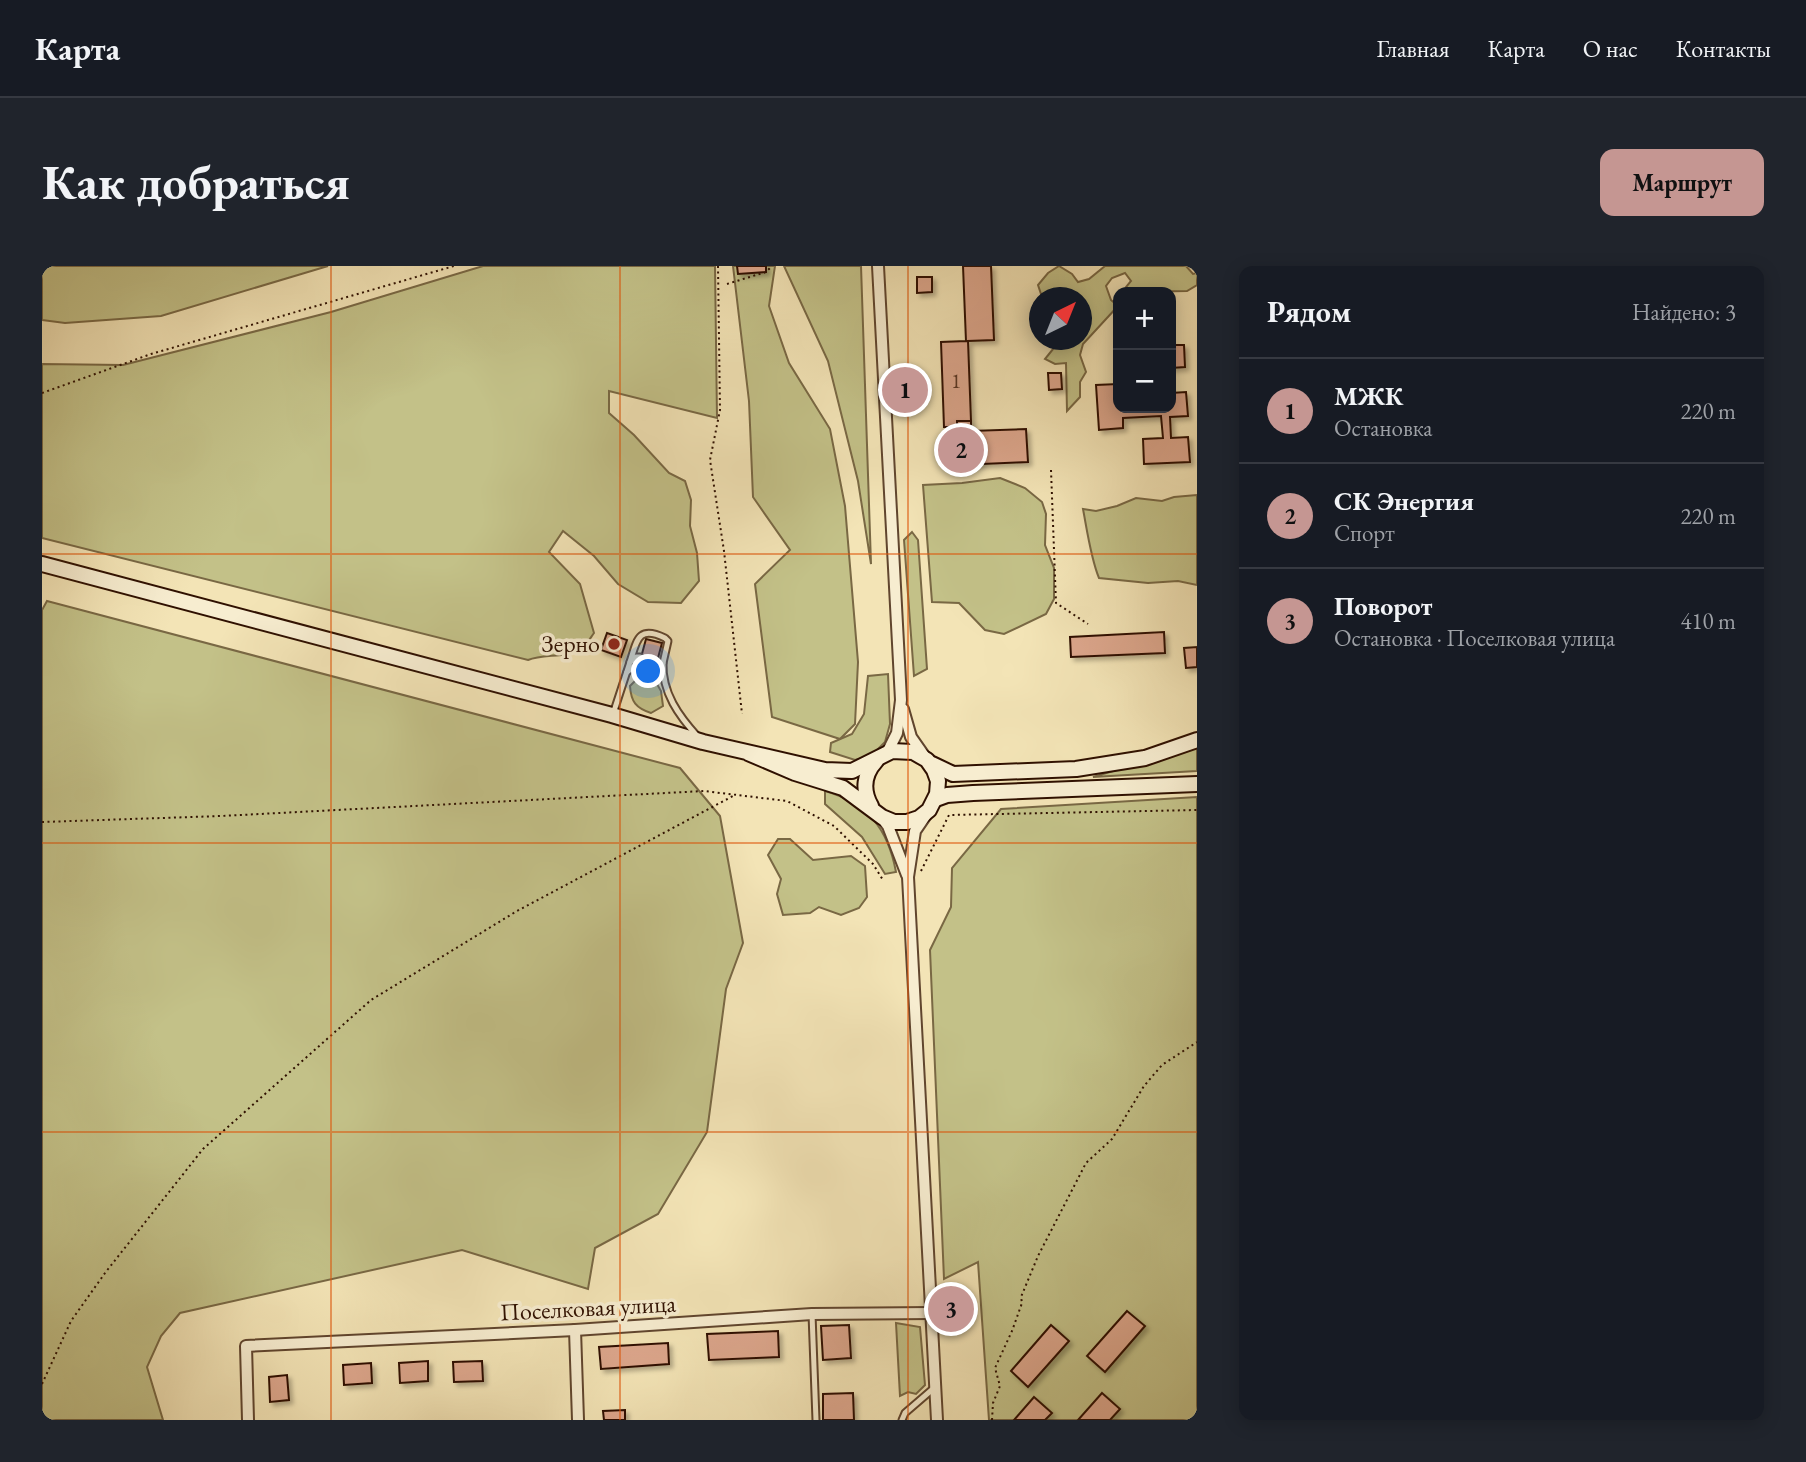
<!DOCTYPE html>
<html lang="ru">
<meta charset="utf-8">
<style>
body{margin:0;font-family:"EB Garamond",serif;background:#20242c;color:#f1f3f6}
.controls{position:absolute;right:21px;top:21px;display:grid;overflow:hidden;border-radius:14px;box-shadow:0 4px 18px #0003}
.controls button{width:63px;height:63px;display:grid;place-items:center;padding:0;border:0;border-bottom:2px solid #363941;background:#171b24;color:#f1f3f6;font:35px sans-serif}
.compass{position:absolute;left:987px;top:21px;width:63px;height:63px;border-radius:50%;background:#171b24;box-shadow:0 4px 18px #0003;rotate:43deg}
.you{position:absolute;left:607px;top:406px;width:24px;height:24px;margin:-18px;border:5px solid #fff;border-radius:50%;background:#1a73e8;box-shadow:0 0 0 10px #1a73e833}
.badge{display:grid;place-items:center;width:46px;height:46px;border-radius:50%;background:#c59692;color:#111;font-size:23px;font-weight:700}
.pin{position:absolute;translate:-50% -50%;border:4px solid #fff;box-shadow:0 2px 7px #0006}
.list{margin:0;padding:0;list-style:none}
h2{display:flex;justify-content:space-between;align-items:center;height:91px;margin:0;padding:0 28px;font-size:30px}
h2 small{font-size:23px;font-weight:400;color:#9ea1a6}
.list li{display:grid;grid-template-columns:46px 1fr auto;gap:21px;align-items:center;box-sizing:border-box;height:105px;padding:0 28px;border-top:2px solid #363941}
.list b{display:block;font-size:26px;white-space:nowrap}
.list p{margin:0;font-size:23px;white-space:nowrap;color:#9ea1a6}
.list em{font-size:23px;font-style:normal;color:#9ea1a6}
.map{position:relative;flex:none;width:1155px;height:1154px;overflow:hidden;border-radius:14px}
header{display:flex;align-items:center;gap:42px;box-sizing:border-box;height:98px;padding:0 35px;background:#171b24;border-bottom:2px solid #363941}
header strong{font-size:33px}
nav{display:flex;gap:38px;margin-inline-start:auto;font-size:24px}
.intro{display:flex;align-items:center;justify-content:space-between;box-sizing:border-box;height:168px;padding:0 42px}
h1{margin:0;font-size:49px}
.button{padding:18px 32px;border-radius:14px;background:#c59692;color:#111;font-size:24px;font-weight:700}
main{display:flex;gap:42px;padding:0 42px}
aside{flex:1;background:#171b24;border-radius:14px;box-shadow:0 4px 18px #0003}
.map>svg:first-child{display:block}
.green{fill:#c3c188;stroke:#796844;stroke-width:2}
.building{fill:#dca68c;stroke:#2f1000;stroke-width:2;filter:url(#shadow)}
.lines{fill:none;stroke-linecap:round;stroke-linejoin:round}
.service-casing{stroke:#60452e;stroke-width:9}
.minor-casing{stroke:#60452e;stroke-width:14}
.secondary-casing{stroke:#2f1000;stroke-width:18}
.path{stroke:#2f1000;stroke-width:2;stroke-dasharray:2 3.5;stroke-linecap:butt}
.service{stroke:#f7edd0;stroke-width:5}
.minor{stroke:#f7edd0;stroke-width:10}
.secondary{stroke:#f7edd0;stroke-width:14}
.grid{fill:none;stroke:#df550b;stroke-width:2;stroke-opacity:0.55}
.poi-dot{fill:#8f2418;stroke:#f7edd0;stroke-width:2.5}
.labels{text-anchor:middle;stroke-width:7;stroke-linejoin:round;paint-order:stroke}
.number-label{font-size:21px;fill:#5a3623}
.poi-label{font-size:24px;fill:#2f1000;stroke:#f7edd0;text-anchor:end}
.street-label{font-size:24px;fill:#2f1000;stroke:#f7edd0}
</style>
<header>
<strong>Карта</strong>
<nav><a>Главная</a><a>Карта</a><a>О нас</a><a>Контакты</a></nav>
</header>
<div class="intro"><h1>Как добраться</h1><a class="button">Маршрут</a></div>
<main>
<div class="map">
<svg width="1155" height="1154" viewBox="0 0 1155 1154">
<defs>
<filter id="shadow"><feDropShadow dx="3.5" dy="3.5" stdDeviation="2" flood-color="#0004"/></filter>
</defs>
<rect width="100%" height="100%" fill="#f3e4b6"/>
<filter id="stains"><feTurbulence type="fractalNoise" baseFrequency=".00286" numOctaves="4"/><feColorMatrix values="0 0 0 0 .2 0 0 0 0 .09 0 0 0 0 .02 0 0 0 .5 -.17"/></filter>
<radialGradient id="worn" r=".72"><stop offset=".6" stop-color="#630" stop-opacity="0"/><stop offset="1" stop-color="#630" stop-opacity=".3"/></radialGradient>
<!-- green -->
<g class="green">
<path d="M0 0H286L119 50 23 57 0 54Z"/>
<path d="M441 0H673L675 152 567 125V147L592 169 627 207 643 215 649 234 648 260 655 287 657 315 639 337 606 336 576 318 552 290 521 265 507 286 538 318 552 367C549 371 545 378 541 381 526 393 503 387 486 394L0 272V98L81 99 289 46Z"/>
<path d="M691 0H733L727 40 747 97 788 163 803 240 816 396 813 458 798 473 730 451 713 318 748 284 711 231 707 135Z"/>
<path d="M742 0H819L829 298 816 215 786 95Z"/>
<path d="M1017 0 1030 8 1036 16 1047 13 1063 0H1144L1151 8 1155 7V19L1145 25 1090 26 1084 21 1089 15 1083 7 1070 12 1064 20 1069 34 1076 40 1041 78 1038 89 1044 106 1038 116V131L1025 145 1024 97 1013 98 1003 93 1016 77 1014 74H1040V32L1000 31 996 19 1006 7Z"/>
<path d="M958 212 983 222 1000 236 1004 248 1003 279 1012 302V333L1004 348 962 368 943 364 917 337 890 336 881 219 920 217Z"/>
<path d="M1155 229V319L1136 315 1106 317 1057 312C1049 293 1045 264 1041 243L1054 245 1075 240 1094 232 1120 235 1132 231Z"/>
<path d="M870 266 876 274 885 403 872 410 862 274Z"/>
<path d="M5 335 638 502 678 550 701 677 684 723 665 866 616 948 553 982 546 1023 420 984 138 1047 119 1070 105 1101 121 1154H0V344Z"/>
<path d="M846 408 848 458 843 476 830 489 813 494 788 486 789 477 810 468 822 448 826 410Z"/>
<path d="M602 414 615 418 619 425 621 440 609 447C594 442 589 436 588 420L593 415Z"/>
<path d="M1155 480V505L1051 511Z"/>
<path d="M783 525C826 537 846 563 854 606L843 608 820 571 783 538Z"/>
<path d="M1155 531V1154H947L936 996 902 1013 888 684 909 641 910 602 959 543Z"/>
<path d="M736 573H748L771 594 809 590 823 600 825 631 817 642 799 649 777 641 768 647 741 649 735 628 739 613 726 589Z"/>
<path d="M854 1057 878 1061 883 1119 874 1128 866 1126 858 1130Z"/>
</g>
<!-- building -->
<g class="building">
<path d="M695 0H724V6L696 8Z"/>
<path d="M921 0H949L952 74 926 75 929 155H915V161H902L899 76 924 75Z"/>
<path d="M875 11H890V26L875 27Z"/>
<path d="M1129 79H1142L1143 101 1129 102Z"/>
<path d="M1006 107H1019L1020 123 1007 124Z"/>
<path d="M1076 118V142H1129V127L1144 126 1146 150 1128 151 1129 172 1146 171 1148 196 1102 198 1101 173 1121 172 1119 150 1081 152V162L1057 164 1054 119Z"/>
<path d="M915 155H929V165L984 163 986 196 917 199Z"/>
<path d="M1122 366 1123 387 1029 391 1028 371Z"/>
<path d="M565 367 585 374 579 391 559 384Z"/>
<path d="M604 373 620 377 613 403 597 399Z"/>
<path d="M1155 381V401L1144 402 1142 382Z"/>
<path d="M1085 1045 1103 1060 1063 1106 1045 1090Z"/>
<path d="M807 1059 809 1092 781 1094 779 1060Z"/>
<path d="M1009 1059 1027 1075 986 1121 969 1105Z"/>
<path d="M736 1065 737 1091 667 1094 665 1068Z"/>
<path d="M626 1077 627 1098 559 1103 557 1081Z"/>
<path d="M386 1095V1115L358 1117 357 1097Z"/>
<path d="M440 1095 441 1115 412 1116 411 1096Z"/>
<path d="M329 1097 330 1117 302 1119 301 1099Z"/>
<path d="M245 1109 247 1134 228 1136 227 1111Z"/>
<path d="M811 1127 812 1154H781V1128Z"/>
<path d="M1060 1127 1078 1143 1068 1154H1036Z"/>
<path d="M992 1131 1010 1147 1003 1154H972Z"/>
<path d="M583 1144V1154H562L561 1145Z"/>
</g>
<g class="lines">
<defs>
<g id="service">
<path d="M588 396C595 374 596 359 623 372L626 375 621 397"/>
<path d="M615 396 621 397C620 427 637 450 656 471"/>
<path d="M585 406 591 401 621 409"/>
<path d="M571 448 588 396 594 391H598"/>
<path d="M770 1048 774 1154"/>
<path d="M860 1154 863 1147 892 1122"/>
</g>
<g id="minor">
<path d="M836 0 859 434 855 467 845 487"/>
<path d="M861 443 869 471 883 491"/>
<path d="M884 549 873 565 866 611 895 1154"/>
<path d="M838 550 846 560 865 609"/>
<path d="M533 1064 536 1154"/>
<path d="M206 1154 204 1080 533 1064 770 1048 890 1047"/>
</g>
<g id="secondary">
<path d="M0 298 570 449 661 476 783 504 810 505 850 485 871 486 885 494 892 504 896 515 895 528 887 544 877 552 865 556H852L840 551 801 522 753 507 706 487"/>
<path d="M890 498 911 508 1034 503 1103 492 1155 474"/>
<path d="M894 533 905 529 931 527 1155 518"/>
<path d="M829 540C820 524 822 508 834 495"/>
</g>
</defs>
<!-- service casing -->
<use href="#service" class="service-casing"/>
<!-- minor casing -->
<use href="#minor" class="minor-casing"/>
<!-- secondary casing -->
<use href="#secondary" class="secondary-casing"/>
<!-- path -->
<g class="path">
<path d="M676 0 678 144 668 194 682 285 700 448"/>
<path d="M685 18 724 6 730 0"/>
<path d="M0 127 109 88 412 0"/>
<path d="M1009 204 1014 337 1046 358"/>
<path d="M0 556 179 550 662 525 745 535 792 560 831 598 841 614"/>
<path d="M879 605 907 549 1155 544"/>
<path d="M0 1118 29 1055 63 1007 161 883 329 734 475 645 691 530"/>
<path d="M950 1154 951 1137 958 1120 953 1102 970 1065 980 1037 979 1031 996 990 1044 897 1070 873 1102 820 1120 799 1155 776"/>
</g>
<!-- service -->
<use href="#service" class="service"/>
<!-- minor -->
<use href="#minor" class="minor"/>
<!-- secondary -->
<use href="#secondary" class="secondary"/>
</g>
<!-- grid -->
<path class="grid" d="M289 0V1154M578 0V1154M866 0V1154M0 288H1155M0 577H1155M0 866H1155"/>
<!-- markers -->
<circle class="poi-dot" cx="572" cy="378" r="7"/>
<g class="labels">
<!-- number labels -->
<g class="number-label">
<text x="914" y="122">1</text>
</g>
<!-- poi labels -->
<g class="poi-label">
<text x="558" y="386">Зерно</text>
</g>
<!-- street labels -->
<g class="street-label">
<text transform="translate(546 1042) rotate(-3)" y="8">Поселковая улица</text>
</g>
</g>
<rect width="100%" height="100%" filter="url(#stains)"/>
<rect width="100%" height="100%" fill="url(#worn)"/>
</svg>
<div class="controls">
<button>+</button>
<button>−</button>
</div>
<svg class="compass" viewBox="-18 -18 36 36"><path d="M0-13l5 13h-10z" fill="#e53935"/><path d="M0 13l5-13h-10z" fill="#9ea1a6"/></svg>
<div class="you"></div>
<div class="pin badge" style="left:863px;top:124px">1</div>
<div class="pin badge" style="left:919px;top:184px">2</div>
<div class="pin badge" style="left:909px;top:1043px">3</div>
</div>
<aside>
<h2>Рядом<small>Найдено: 3</small></h2>
<ul class="list">
<li><span class="badge">1</span><div><b>МЖК</b><p>Остановка</p></div><em>220 m</em></li>
<li><span class="badge">2</span><div><b>СК Энергия</b><p>Спорт</p></div><em>220 m</em></li>
<li><span class="badge">3</span><div><b>Поворот</b><p>Остановка · Поселковая улица</p></div><em>410 m</em></li>
</ul>
</aside>
</main>
